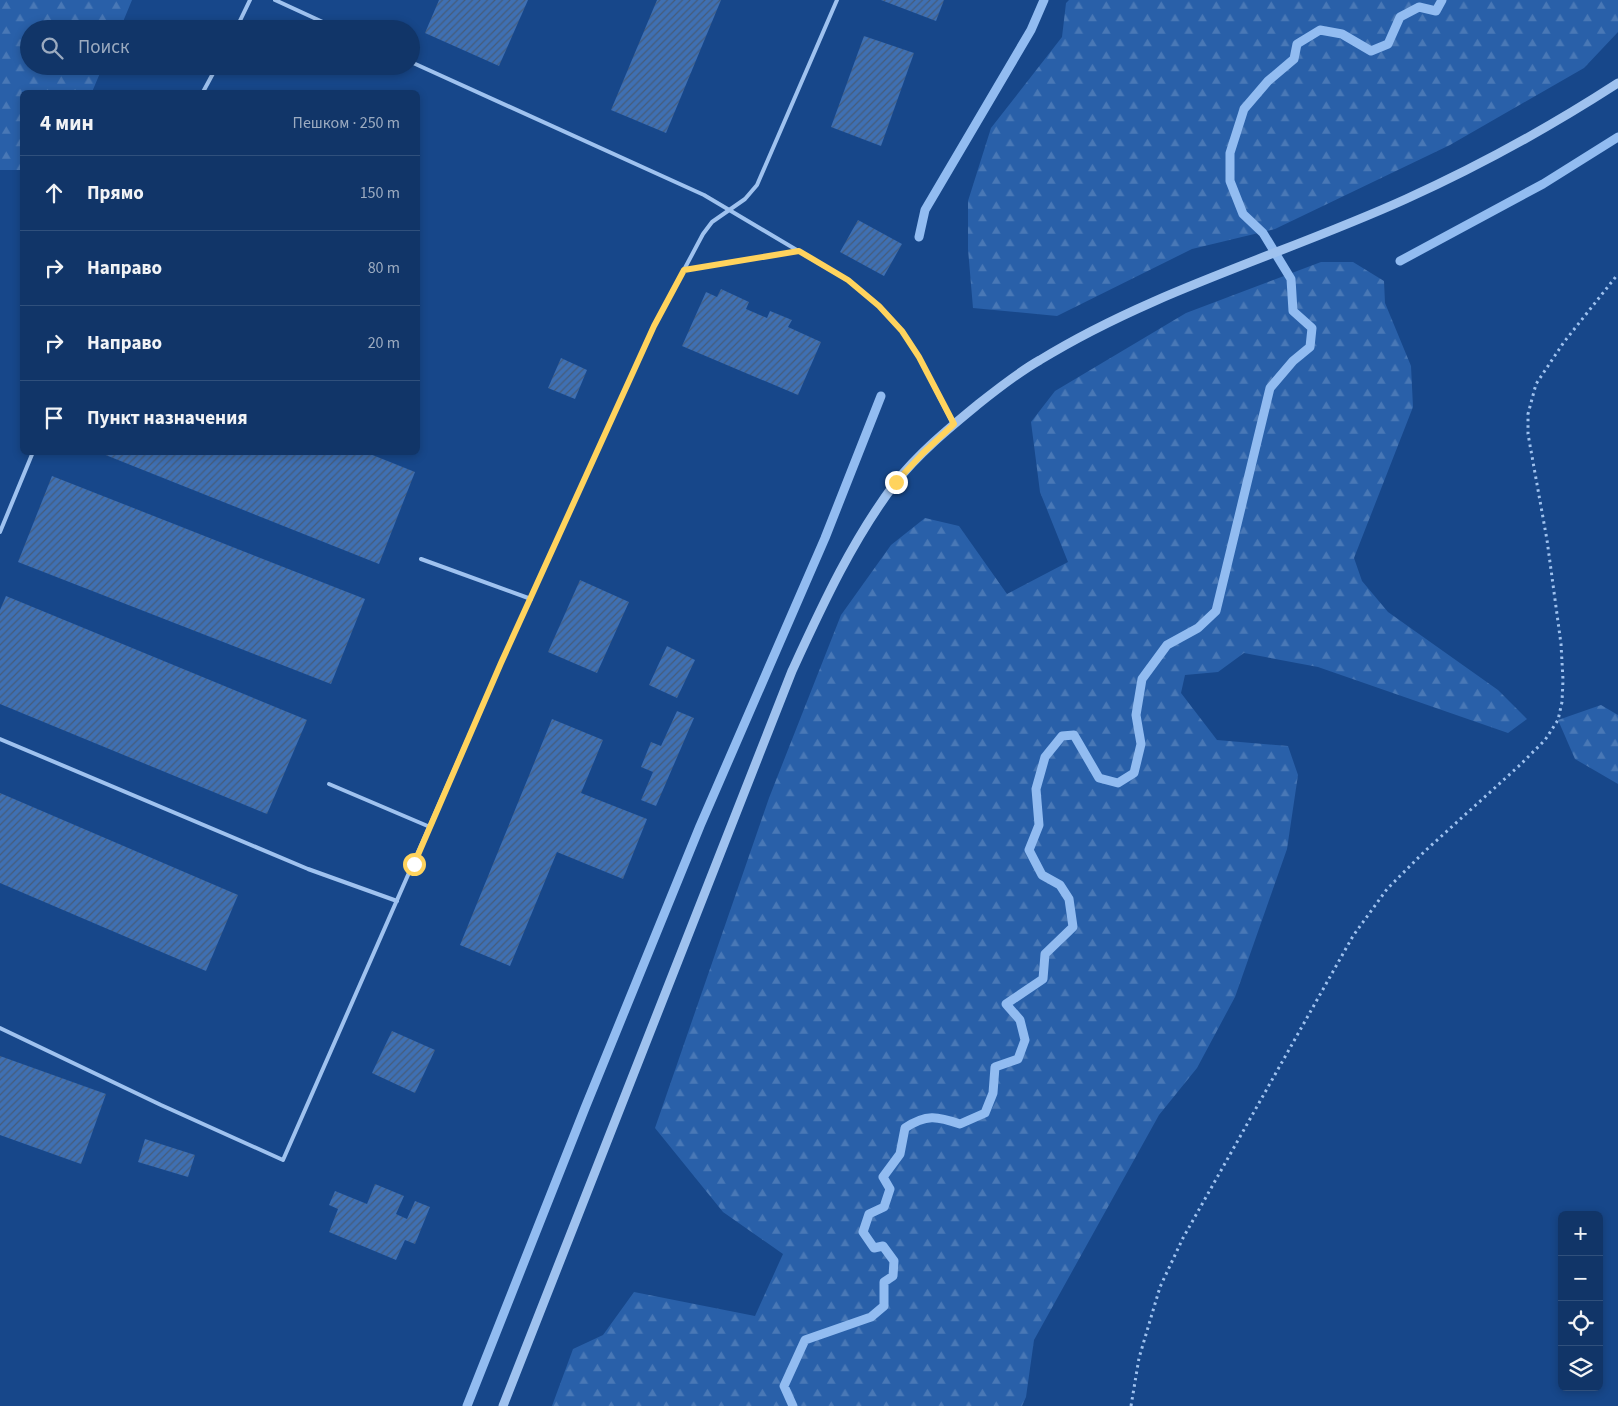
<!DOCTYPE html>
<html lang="ru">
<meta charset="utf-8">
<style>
body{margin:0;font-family:"Source Sans 3",sans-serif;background:#1e4071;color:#f1f3f6}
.controls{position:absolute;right:15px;bottom:15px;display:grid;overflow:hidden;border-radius:8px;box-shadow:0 2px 8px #0003}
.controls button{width:45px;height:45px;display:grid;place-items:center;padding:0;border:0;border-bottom:1px solid #30507c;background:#113568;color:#f1f3f6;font:25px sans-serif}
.stop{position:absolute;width:15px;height:15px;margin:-11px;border:4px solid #ffd35d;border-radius:50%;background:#fff}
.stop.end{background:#ffd35d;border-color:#fff;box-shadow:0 1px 5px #0008}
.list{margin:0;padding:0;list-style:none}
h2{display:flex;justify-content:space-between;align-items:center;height:65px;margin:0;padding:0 20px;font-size:21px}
h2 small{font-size:16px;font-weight:400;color:#9cabc0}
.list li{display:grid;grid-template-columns:32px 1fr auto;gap:15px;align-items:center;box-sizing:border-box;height:75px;padding:0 20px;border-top:1px solid #30507c}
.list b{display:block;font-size:19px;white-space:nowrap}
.list em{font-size:16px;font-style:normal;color:#9cabc0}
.icon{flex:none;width:28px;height:28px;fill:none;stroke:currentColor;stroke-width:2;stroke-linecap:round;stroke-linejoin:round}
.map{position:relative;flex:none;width:1618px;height:1406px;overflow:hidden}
.search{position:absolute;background:#113568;box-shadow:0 2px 8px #0003;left:20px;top:20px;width:400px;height:55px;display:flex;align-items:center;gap:12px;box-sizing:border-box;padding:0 18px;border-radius:28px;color:#9cabc0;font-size:19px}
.panel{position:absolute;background:#113568;box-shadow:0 2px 8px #0003;left:20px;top:90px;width:400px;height:365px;border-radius:8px}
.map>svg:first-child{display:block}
.forest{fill:url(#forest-firs)}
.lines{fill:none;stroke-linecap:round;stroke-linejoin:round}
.stream{stroke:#92bcf1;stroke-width:9}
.building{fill:url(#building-hatch)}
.path{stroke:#9fc2ef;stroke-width:3;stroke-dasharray:2.5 4;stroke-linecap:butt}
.service{stroke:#9fc2ef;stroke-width:4}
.tertiary{stroke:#9fc2ef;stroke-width:9}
.route{stroke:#ffd35d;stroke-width:6}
</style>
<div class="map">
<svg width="1618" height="1406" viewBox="0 0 1618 1406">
<defs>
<pattern id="forest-firs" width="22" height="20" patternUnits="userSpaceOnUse" patternTransform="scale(1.25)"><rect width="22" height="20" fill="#2960a9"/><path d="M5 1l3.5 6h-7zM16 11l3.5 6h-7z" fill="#4978b6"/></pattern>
<pattern id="building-hatch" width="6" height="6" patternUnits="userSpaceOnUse" patternTransform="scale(1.25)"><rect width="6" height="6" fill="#3f70b3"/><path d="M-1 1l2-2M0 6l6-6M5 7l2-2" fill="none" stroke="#465c7a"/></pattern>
</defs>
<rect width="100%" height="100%" fill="#17478a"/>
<!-- forest -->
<g class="forest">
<path d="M0 0H132L120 29H29V66H103L92 92H22V170H0Z"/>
<path d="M1069 0H1618V32L1584 68 1450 145 1275 229 1192 249 1057 316 973 308 968 249V201L991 128 1062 37 1066 3Z"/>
<path d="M1321 262H1353L1384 281 1385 303 1411 366 1413 407 1354 558 1362 581 1388 612 1498 690 1527 719 1508 733 1318 667 1244 653 1218 672 1185 675 1181 693 1217 740 1288 746 1298 775 1287 849 1235 997 1197 1068 1159 1115 1034 1340 1026 1397 1022 1406H552L573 1349 603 1335 634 1292 755 1316 783 1254 723 1212 655 1128 769 798 841 615 891 545 925 518 959 526 1007 594 1068 562 1040 492 1031 422 1055 391 1186 313Z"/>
<path d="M1601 705 1618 715V784L1575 759 1558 720Z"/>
</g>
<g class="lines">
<!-- stream -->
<g class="stream">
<path d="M919 237 925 210 1031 30 1044 0"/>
<path d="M1400 261 1543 184 1618 137"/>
<path d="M467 1406 585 1108 700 826 825 538 881 396"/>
<path d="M793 1406 784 1386 805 1340 871 1317 884 1306V1282L893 1276 894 1261 883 1246 874 1248 863 1232 869 1214 884 1207 890 1189 883 1177 900 1154 905 1128C926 1114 937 1116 960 1124L985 1113 993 1093 995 1067 1018 1059 1025 1040 1020 1020 1006 1004 1043 979 1045 954 1073 927 1069 899 1060 885 1042 875 1029 850 1039 825 1036 789 1045 757 1062 736 1074 735 1099 778 1118 783 1134 773 1141 744 1136 715 1142 679 1167 645 1198 628 1216 611 1270 388 1293 361 1310 347 1312 328 1293 311 1291 279 1263 233 1243 214 1230 181V153L1244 109 1268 81 1294 59 1297 44 1320 30 1342 34 1371 51 1388 44 1400 17 1419 7 1436 11 1442 0"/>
</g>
</g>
<!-- building -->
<g class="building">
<path d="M439 0H528L499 66 425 33Z"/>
<path d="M657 0H721L666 133 611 110Z"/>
<path d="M881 0H944L936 21Z"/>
<path d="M864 36 914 53 881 146 831 127Z"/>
<path d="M858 220 902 244 884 276 840 252Z"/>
<path d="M721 289 749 302 746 309 767 318 770 311 792 320 788 327 821 342 798 395 682 346 706 292 717 297Z"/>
<path d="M561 358 587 370 575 399 548 388Z"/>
<path d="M98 452H365L415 472 379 564Z"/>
<path d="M52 476 365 599 331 684 18 562Z"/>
<path d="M580 580 629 602 597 673 548 652Z"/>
<path d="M6 596 307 720 267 814 0 704V610Z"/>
<path d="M667 646 695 660 677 698 649 685Z"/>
<path d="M677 711 694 718 656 806 641 800 653 772 641 767 651 742 661 746Z"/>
<path d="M552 719 603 740 581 793 647 819 623 879 557 852 510 966 460 945Z"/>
<path d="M0 793 238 895 206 971 0 883Z"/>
<path d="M392 1031 435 1050 415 1093 372 1073Z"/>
<path d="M0 1056 106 1094 81 1164 0 1135Z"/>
<path d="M145 1139 195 1155 188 1177 138 1162Z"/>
<path d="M375 1184 404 1196 396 1214 407 1219 415 1201 430 1207 415 1244 405 1240 396 1260 329 1232 338 1209 329 1205 335 1191 367 1204Z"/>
</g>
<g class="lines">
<!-- path -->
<path class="path" d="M1131 1406 1139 1358 1160 1287 1183 1238 1353 936 1387 889 1425 851 1520 765 1545 740 1558 720 1562 702 1563 680 1561 644 1547 540 1528 434V414L1536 384 1564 342 1618 274"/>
<!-- service -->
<g class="service">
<path d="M275 0 338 29"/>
<path d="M236 29 250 0"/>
<path d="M411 62 704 195 849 281 879 306 902 331 919 357 953 424"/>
<path d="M203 92 217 66"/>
<path d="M684 270 799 251"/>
<path d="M0 532 33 452"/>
<path d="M421 559 531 599"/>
<path d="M0 739 308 869 397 901"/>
<path d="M329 784 430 827"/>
<path d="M0 1028 161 1105 283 1160 501 663 654 326 703 234 712 222 745 199 757 185 837 0"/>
</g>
<!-- tertiary -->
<path class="tertiary" d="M503 1406 792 671C822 606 852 540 896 482 918 454 948 429 976 406 996 390 1017 373 1040 360 1154 290 1285 254 1406 199 1479 166 1550 127 1618 83"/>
</g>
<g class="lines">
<!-- route -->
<path class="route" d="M414 864 501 663 654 326 684 270 799 251 848 280 879 306 902 331 919 357 954 424 923 453 896 482"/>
</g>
</svg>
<div class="controls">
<button>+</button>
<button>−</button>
<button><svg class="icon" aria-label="locate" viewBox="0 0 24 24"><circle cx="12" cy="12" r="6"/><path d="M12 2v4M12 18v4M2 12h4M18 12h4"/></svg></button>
<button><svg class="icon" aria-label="layers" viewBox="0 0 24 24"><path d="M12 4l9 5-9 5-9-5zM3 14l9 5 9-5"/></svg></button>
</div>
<div class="stop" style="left:414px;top:864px"></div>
<div class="stop end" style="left:896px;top:482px"></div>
<div class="search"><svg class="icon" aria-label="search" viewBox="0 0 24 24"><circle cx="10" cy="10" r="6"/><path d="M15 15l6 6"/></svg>Поиск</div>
<section class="panel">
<h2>4 мин<small>Пешком · 250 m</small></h2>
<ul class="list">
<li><svg class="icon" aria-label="ahead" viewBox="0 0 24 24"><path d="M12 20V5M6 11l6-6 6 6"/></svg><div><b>Прямо</b></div><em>150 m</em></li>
<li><svg class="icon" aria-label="right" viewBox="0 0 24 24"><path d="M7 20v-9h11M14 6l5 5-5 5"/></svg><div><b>Направо</b></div><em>80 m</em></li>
<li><svg class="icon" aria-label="right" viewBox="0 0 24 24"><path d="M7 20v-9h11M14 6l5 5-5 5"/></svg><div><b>Направо</b></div><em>20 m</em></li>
<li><svg class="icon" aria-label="arrive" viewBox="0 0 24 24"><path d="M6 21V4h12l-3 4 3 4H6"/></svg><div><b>Пункт назначения</b></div></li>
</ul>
</section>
</div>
